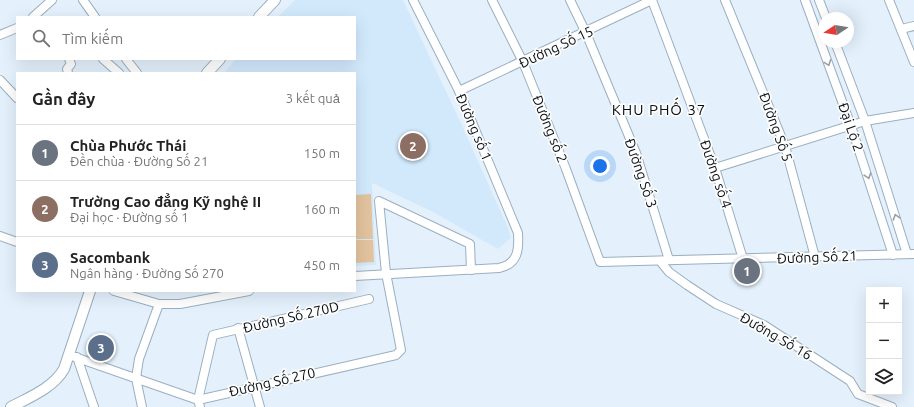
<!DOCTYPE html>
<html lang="vi">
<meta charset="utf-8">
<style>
body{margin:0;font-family:Ubuntu,sans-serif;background:#f2f2f2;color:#222}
.controls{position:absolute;right:12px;bottom:12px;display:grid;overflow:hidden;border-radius:0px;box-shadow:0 4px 16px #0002}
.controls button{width:36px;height:36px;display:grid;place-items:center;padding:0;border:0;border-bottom:1px solid #e0e0e0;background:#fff;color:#222;font:20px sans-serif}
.compass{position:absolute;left:818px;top:12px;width:36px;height:36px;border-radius:50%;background:#fff;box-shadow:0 4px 16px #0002;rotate:258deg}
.you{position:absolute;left:600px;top:166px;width:14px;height:14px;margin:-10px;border:3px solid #fff;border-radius:50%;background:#1a73e8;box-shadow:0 0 0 6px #1a73e833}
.badge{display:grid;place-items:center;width:26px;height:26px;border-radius:50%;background:#db2777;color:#fff;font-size:13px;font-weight:700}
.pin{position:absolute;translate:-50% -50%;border:2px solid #fff;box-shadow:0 1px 4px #0006}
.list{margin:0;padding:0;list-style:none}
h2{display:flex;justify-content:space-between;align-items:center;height:52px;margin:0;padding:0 16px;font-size:17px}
h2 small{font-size:13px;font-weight:400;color:#767676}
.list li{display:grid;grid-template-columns:26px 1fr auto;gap:12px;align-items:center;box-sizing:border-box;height:56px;padding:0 16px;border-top:1px solid #e0e0e0}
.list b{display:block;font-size:15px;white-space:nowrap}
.list p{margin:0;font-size:13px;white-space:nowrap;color:#767676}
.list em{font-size:13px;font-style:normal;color:#767676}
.icon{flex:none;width:22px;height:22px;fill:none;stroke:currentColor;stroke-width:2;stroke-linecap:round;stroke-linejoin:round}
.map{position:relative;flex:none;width:914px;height:407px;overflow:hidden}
.search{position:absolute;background:#fff;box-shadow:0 4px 16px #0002;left:16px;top:16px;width:340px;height:44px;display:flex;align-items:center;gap:10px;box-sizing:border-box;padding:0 14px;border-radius:0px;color:#767676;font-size:15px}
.panel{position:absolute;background:#fff;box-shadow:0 4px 16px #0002;left:16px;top:72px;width:340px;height:220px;border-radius:0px}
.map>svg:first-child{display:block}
.built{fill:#d2e9fc}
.green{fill:#e2c39e}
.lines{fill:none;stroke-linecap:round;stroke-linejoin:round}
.minor-casing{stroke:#9aafc0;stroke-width:10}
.major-casing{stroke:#9aafc0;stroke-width:12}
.minor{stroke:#fff;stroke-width:8}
.major{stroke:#fff;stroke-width:10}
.oneway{stroke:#9c9fa1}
.labels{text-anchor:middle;stroke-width:3.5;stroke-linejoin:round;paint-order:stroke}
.street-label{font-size:14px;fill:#080f15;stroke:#fdfdfd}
.neighbourhood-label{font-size:15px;letter-spacing:1px;fill:#080f15;stroke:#fdfdfd}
</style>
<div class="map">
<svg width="914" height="407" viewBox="0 0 914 407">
<rect width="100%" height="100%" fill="#e4f1fc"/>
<!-- built -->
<path class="built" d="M295 0H403L459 119 508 228 511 238 498 249 433 212 372 183 376 265 355 266V73H224L236 59H355V17H278Z"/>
<!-- green -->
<g class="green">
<path d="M371 194 373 239H355V195Z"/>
<path d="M355 240H373L374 262 355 263Z"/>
</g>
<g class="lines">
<defs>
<g id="minor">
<path d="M83 0 95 17"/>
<path d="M492 0 523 62 566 169 600 262 914 254"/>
<path d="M570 0 586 33 636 153 669 260"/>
<path d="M652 0 715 168 743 259"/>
<path d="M725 0 785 146 815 257"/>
<path d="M805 0 851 126 893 255"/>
<path d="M819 0 826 18"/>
<path d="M889 0 914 62"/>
<path d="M33 17 52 0"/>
<path d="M901 29 914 26"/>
<path d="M0 35 17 28"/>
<path d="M835 42 865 121 907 254"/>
<path d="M103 59 119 73"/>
<path d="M126 59 137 73"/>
<path d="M68 73 67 69 71 64 69 59"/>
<path d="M0 80 17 98"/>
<path d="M459 91 652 0"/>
<path d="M715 168 865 121 914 113"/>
<path d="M0 236 17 242"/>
<path d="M660 261 669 272 687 285 716 304 764 325 850 381 858 394 892 407"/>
<path d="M355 276 499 268C518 264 519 250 518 233L459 91 413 0"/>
<path d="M114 291 159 304H180L249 291"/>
<path d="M238 328 260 407"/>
<path d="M69 355 198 400 396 355 401 350 386 273 379 201 470 244 471 270"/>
<path d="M77 357 94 407"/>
<path d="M142 407 136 378 139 359 159 304"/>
<path d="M200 407 198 400 213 335 369 299"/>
</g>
<g id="major">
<path d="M259 17 275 0"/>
<path d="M207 73 220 59"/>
<path d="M11 407C30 397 53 388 64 369L90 291"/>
</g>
</defs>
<!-- minor casing -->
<use href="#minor" class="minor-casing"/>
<!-- major casing -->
<use href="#major" class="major-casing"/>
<!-- minor -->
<use href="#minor" class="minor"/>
<!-- major -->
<use href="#major" class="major"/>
</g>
<!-- one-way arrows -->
<defs><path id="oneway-chevron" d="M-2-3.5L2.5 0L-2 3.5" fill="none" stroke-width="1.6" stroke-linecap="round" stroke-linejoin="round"/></defs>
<g class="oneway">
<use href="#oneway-chevron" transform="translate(828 63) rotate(70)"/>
<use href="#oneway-chevron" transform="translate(868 176) rotate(72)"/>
<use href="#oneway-chevron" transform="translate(896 217) rotate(-108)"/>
</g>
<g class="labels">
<!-- street labels -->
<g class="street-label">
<text transform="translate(556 47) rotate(-25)" y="5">Đường Số 15</text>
<text transform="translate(474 127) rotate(67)" y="5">Đường số 1</text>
<text transform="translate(776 127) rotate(70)" y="5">Đường Số 5</text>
<text transform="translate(851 127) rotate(71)" y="5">Đại Lộ 2</text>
<text transform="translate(550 129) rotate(68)" y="5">Đường số 2</text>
<text transform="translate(641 173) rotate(71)" y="5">Đường Số 3</text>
<text transform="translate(716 174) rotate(71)" y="5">Đường số 4</text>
<text transform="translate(817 257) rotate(-2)" y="5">Đường Số 21</text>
<text transform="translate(291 317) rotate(-13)" y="5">Đường Số 270D</text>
<text transform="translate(776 336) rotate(30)" y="5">Đường Số 16</text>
<text transform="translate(272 382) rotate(-13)" y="5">Đường Số 270</text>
</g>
<!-- neighbourhood labels -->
<g class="neighbourhood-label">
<text x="659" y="115">KHU PHỐ 37</text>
</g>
</g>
</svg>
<div class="controls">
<button>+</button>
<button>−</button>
<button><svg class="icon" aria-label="layers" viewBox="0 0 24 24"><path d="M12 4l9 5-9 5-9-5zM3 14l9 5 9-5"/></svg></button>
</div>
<svg class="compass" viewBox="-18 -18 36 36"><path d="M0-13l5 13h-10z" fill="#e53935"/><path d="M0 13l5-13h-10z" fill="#767676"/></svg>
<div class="you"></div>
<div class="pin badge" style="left:747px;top:271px;background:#6b7280">1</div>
<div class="pin badge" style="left:413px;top:146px;background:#8d6e63">2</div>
<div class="pin badge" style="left:101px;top:348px;background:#5c6f8a">3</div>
<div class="search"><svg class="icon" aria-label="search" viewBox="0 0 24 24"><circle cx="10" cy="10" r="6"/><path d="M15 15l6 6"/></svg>Tìm kiếm</div>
<section class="panel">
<h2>Gần đây<small>3 kết quả</small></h2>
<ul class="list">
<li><span class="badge" style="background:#6b7280">1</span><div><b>Chùa Phước Thái</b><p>Đền chùa · Đường Số 21</p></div><em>150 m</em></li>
<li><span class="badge" style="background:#8d6e63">2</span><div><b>Trường Cao đẳng Kỹ nghệ II</b><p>Đại học · Đường số 1</p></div><em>160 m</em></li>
<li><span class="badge" style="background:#5c6f8a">3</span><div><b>Sacombank</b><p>Ngân hàng · Đường Số 270</p></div><em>450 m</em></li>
</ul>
</section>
</div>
